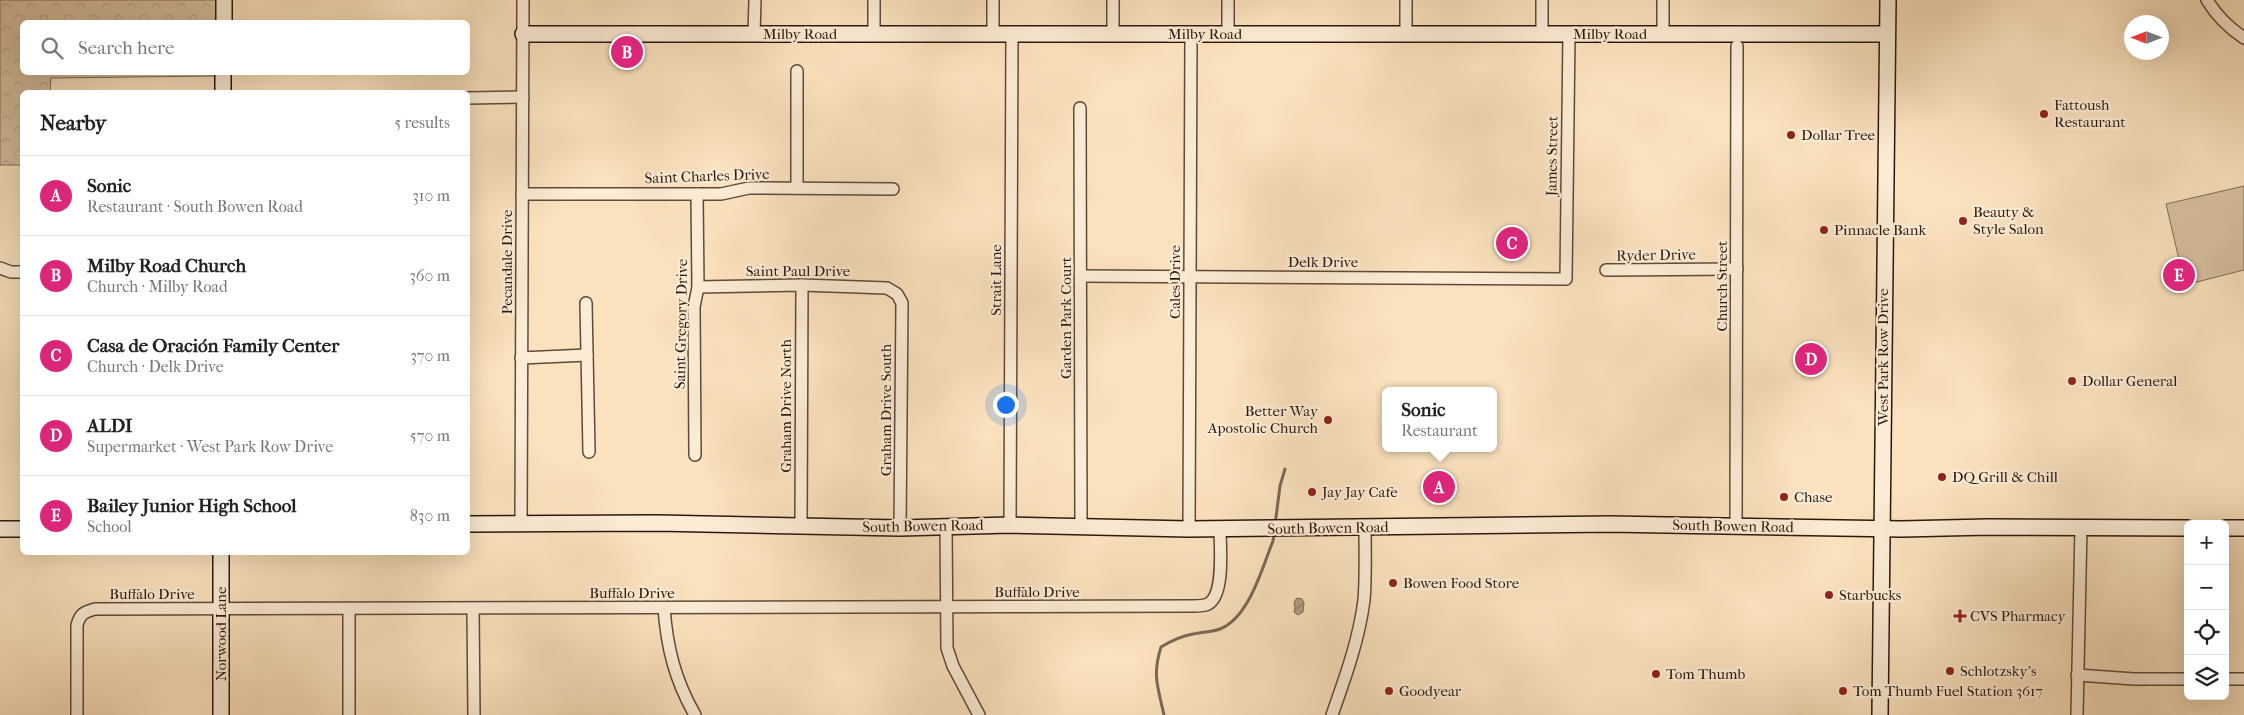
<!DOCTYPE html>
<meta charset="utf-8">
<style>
body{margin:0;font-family:"IM FELL French Canon",serif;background:#f2f2f2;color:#222}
.controls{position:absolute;right:15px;bottom:15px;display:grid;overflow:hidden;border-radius:8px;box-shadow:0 5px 20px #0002}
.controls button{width:45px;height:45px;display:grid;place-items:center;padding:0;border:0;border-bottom:1px solid #e0e0e0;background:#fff;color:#222;font:25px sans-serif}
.compass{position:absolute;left:2124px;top:15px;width:45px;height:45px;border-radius:50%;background:#fff;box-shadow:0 5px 20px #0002;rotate:270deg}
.you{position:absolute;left:1005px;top:404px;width:18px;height:18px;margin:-12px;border:4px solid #fff;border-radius:50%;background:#1a73e8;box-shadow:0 0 0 8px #1a73e833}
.badge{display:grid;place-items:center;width:32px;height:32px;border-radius:50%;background:#db2777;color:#fff;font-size:16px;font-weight:700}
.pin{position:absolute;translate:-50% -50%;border:2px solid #fff;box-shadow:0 1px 5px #0006}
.popup{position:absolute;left:1382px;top:387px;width:115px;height:65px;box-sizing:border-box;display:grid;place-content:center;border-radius:8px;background:#fff;filter:drop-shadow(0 1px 4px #0005);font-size:16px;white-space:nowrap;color:#767676}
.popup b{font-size:19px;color:#222}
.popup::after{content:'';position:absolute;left:50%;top:100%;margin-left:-10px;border:10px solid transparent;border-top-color:#fff}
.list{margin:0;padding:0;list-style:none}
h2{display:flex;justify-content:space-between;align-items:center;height:65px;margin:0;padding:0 20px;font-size:21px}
h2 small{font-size:16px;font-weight:400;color:#767676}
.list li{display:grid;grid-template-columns:32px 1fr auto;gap:15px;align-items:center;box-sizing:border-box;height:80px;padding:0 20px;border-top:1px solid #e0e0e0}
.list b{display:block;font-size:19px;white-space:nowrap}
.list p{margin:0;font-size:16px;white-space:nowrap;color:#767676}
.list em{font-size:16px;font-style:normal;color:#767676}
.icon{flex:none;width:28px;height:28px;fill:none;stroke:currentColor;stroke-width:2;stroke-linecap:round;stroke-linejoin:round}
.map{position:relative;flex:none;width:2244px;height:715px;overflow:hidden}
.search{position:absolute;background:#fff;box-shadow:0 5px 20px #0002;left:20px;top:20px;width:450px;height:55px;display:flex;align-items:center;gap:12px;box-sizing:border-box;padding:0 18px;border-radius:8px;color:#767676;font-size:19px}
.panel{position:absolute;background:#fff;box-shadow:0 5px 20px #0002;left:20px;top:90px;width:450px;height:465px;border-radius:8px}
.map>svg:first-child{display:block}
.forest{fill:url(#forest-crowns);stroke:#806c57}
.pitch{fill:#d7c0a0;stroke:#806c57}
.water{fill:url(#water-waves);stroke:#7d6854}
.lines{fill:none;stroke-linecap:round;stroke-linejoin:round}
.stream{stroke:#7d6854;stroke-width:3}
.street-casing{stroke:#5e4a3a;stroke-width:14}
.secondary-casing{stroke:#2a180e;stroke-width:18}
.street{stroke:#fcecd5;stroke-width:11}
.secondary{stroke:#fcecd5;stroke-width:15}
.poi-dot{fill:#8f2418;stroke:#fcecd5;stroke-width:2}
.labels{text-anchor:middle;stroke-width:4.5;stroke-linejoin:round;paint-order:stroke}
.street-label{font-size:15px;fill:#2a180e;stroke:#fcecd5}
.poi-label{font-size:15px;fill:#2a180e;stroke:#fcecd5;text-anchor:start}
</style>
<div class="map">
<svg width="2244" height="715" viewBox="0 0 2244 715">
<defs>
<pattern id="forest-crowns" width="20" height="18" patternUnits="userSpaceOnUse" patternTransform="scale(1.25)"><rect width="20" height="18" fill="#d7c0a0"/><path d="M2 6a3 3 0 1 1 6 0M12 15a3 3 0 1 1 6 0" fill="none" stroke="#b9a489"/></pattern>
<pattern id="water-waves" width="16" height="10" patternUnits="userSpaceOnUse" patternTransform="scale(1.25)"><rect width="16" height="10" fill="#b49d82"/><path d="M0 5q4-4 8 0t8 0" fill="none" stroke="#937f69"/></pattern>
</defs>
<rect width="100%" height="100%" fill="#fbe2be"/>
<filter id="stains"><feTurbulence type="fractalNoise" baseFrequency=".004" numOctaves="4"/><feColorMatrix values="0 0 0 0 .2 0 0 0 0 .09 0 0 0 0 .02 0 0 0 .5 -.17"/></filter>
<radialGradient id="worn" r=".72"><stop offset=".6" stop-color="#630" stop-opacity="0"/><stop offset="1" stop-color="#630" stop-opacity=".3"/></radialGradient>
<!-- forest -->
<path class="forest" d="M0 0H216V22H22V72H214V76L51 78 50 92H22V165H0Z"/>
<!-- pitch -->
<path class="pitch" d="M2244 186V270L2185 285 2166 204Z"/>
<!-- water -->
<path class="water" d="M1297 598 1302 599 1304 603 1303 612 1298 615 1294 612 1295 608 1294 602Z"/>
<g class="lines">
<!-- stream -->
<g class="stream">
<path d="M1275 525 1280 486 1285 469"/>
<path d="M1164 715C1158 687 1152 676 1161 647 1171 641 1181 636 1193 634 1201 632 1212 632 1220 629 1249 618 1262 568 1273 541L1274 533"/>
</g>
<defs>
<g id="street">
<path d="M1406 0V34"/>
<path d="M2207 0C2216 15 2229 28 2244 38"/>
<path d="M754 34 755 0"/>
<path d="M874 34V0"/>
<path d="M993 34V0"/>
<path d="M1113 34V0"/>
<path d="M1228 34V0"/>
<path d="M1542 34V0"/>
<path d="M1663 34V0"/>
<path d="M797 71V188"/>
<path d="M468 98 523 97"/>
<path d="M1080 108 1081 528"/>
<path d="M522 194H721L749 188 893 189"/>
<path d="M0 268 11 272H22"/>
<path d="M1606 270 1737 269"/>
<path d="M1081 276 1566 279 1569 34"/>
<path d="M698 287 802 285 887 288 897 294 902 303 900 528"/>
<path d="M586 303 589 452"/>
<path d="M521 358 587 355"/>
<path d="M695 455 694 307 698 287 697 194"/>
<path d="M521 523 523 0"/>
<path d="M1010 525 1012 34"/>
<path d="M1736 525 1737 46"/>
<path d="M946 526 947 648 953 666 979 715"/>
<path d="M801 527 802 285"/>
<path d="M1189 529 1191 34"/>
<path d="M664 608C667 648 675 680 695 715"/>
<path d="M473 609 474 715"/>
<path d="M2077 675 2134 679H2188"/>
<path d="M2225 679H2244"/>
<path d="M77 715V625C80 614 84 612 95 609L1193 606C1197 606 1204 606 1208 604 1225 595 1220 546 1220 529"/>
<path d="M349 715V610"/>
<path d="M1332 715C1345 678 1359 640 1364 600 1366 577 1365 551 1365 527"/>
<path d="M2077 715 2081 527"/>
</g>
<g id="secondary">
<path d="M224 0V22"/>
<path d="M523 34H1887"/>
<path d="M223 92V72"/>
<path d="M468 524 657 523 900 528 1010 525 1189 529 1610 524 1902 529 1988 527 2188 528"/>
<path d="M2225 528H2244"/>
<path d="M0 529H22"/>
<path d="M221 715V552"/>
<path d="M1880 715 1888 0"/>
</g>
</defs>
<!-- street casing -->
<use href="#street" class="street-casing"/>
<!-- secondary casing -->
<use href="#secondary" class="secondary-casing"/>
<!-- street -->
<use href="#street" class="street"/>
<!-- secondary -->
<use href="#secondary" class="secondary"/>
</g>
<!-- markers -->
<g class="poi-dot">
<circle cx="2044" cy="114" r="5"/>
<circle cx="1791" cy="135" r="5"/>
<circle cx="1963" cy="221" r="5"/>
<circle cx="1824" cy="230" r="5"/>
<circle cx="2072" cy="381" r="5"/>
<circle cx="1328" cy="420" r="5"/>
<circle cx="1942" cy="477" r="5"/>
<circle cx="1312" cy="492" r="5"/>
<circle cx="1784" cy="497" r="5"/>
<circle cx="1393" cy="583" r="5"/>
<circle cx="1829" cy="595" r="5"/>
<path d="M1957.5 608.5h5v5h5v5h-5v5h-5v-5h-5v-5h5z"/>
<circle cx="1950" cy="671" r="5"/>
<circle cx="1656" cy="674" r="5"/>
<circle cx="1389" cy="691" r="5"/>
<circle cx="1843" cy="691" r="5"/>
</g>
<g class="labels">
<!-- street labels -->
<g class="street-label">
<text x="800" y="39">Milby Road</text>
<text x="1205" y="39">Milby Road</text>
<text x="1610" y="39">Milby Road</text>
<text transform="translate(1552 156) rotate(-89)" y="5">James Street</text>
<text transform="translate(707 176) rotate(-2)" y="5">Saint Charles Drive</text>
<text transform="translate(1656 255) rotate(-1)" y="5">Ryder Drive</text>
<text transform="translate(507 262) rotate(-90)" y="5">Pecandale Drive</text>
<text x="1323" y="267">Delk Drive</text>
<text x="798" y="276">Saint Paul Drive</text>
<text transform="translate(996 280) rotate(-90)" y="5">Strait Lane</text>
<text transform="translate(1175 282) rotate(-90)" y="5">Cales Drive</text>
<text transform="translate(1722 286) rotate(-90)" y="5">Church Street</text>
<text transform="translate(1066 318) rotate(-90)" y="5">Garden Park Court</text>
<text transform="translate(681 324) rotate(-89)" y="5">Saint Gregory Drive</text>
<text transform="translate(1883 357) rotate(-90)" y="5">West Park Row Drive</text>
<text transform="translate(786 406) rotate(-90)" y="5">Graham Drive North</text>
<text transform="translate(886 410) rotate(-90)" y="5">Graham Drive South</text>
<text transform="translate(923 526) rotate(-1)" y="5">South Bowen Road</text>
<text transform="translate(1733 526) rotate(1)" y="5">South Bowen Road</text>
<text transform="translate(1328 528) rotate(-1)" y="5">South Bowen Road</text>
<text x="1037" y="597">Buffalo Drive</text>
<text x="632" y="598">Buffalo Drive</text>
<text x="152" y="599">Buffalo Drive</text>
<text transform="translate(221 634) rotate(-90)" y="5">Norwood Lane</text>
</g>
<!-- poi labels -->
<g class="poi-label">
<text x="2054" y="110">Fattoush<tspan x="2054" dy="17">Restaurant</tspan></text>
<text x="1801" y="140">Dollar Tree</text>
<text x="1973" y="217">Beauty &amp;<tspan x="1973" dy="17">Style Salon</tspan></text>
<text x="1834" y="235">Pinnacle Bank</text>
<text x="2082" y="386">Dollar General</text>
<text x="1318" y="416" text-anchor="end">Better Way<tspan x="1318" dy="17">Apostolic Church</tspan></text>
<text x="1952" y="482">DQ Grill &amp; Chill</text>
<text x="1322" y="497">Jay Jay Cafe</text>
<text x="1794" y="502">Chase</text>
<text x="1403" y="588">Bowen Food Store</text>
<text x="1839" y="600">Starbucks</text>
<text x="1970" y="621">CVS Pharmacy</text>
<text x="1960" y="676">Schlotzsky's</text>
<text x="1666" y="679">Tom Thumb</text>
<text x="1399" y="696">Goodyear</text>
<text x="1853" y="696">Tom Thumb Fuel Station 3617</text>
</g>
</g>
<rect width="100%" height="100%" filter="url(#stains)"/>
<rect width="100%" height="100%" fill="url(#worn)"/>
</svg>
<div class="controls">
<button>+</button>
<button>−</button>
<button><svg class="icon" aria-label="locate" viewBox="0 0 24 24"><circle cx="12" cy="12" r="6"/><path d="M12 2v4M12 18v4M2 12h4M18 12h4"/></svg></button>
<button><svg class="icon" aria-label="layers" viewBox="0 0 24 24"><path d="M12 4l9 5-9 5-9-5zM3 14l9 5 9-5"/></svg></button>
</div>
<svg class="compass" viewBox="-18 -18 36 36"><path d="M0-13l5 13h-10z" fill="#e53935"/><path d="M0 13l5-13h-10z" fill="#767676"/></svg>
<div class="you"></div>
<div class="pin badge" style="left:1439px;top:487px">A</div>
<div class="popup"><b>Sonic</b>Restaurant</div>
<div class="pin badge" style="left:627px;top:52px">B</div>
<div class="pin badge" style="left:1512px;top:243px">C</div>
<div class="pin badge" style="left:1811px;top:359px">D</div>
<div class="pin badge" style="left:2179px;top:275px">E</div>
<div class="search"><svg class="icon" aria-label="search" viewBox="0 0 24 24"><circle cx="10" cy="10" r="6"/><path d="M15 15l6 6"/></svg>Search here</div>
<section class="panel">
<h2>Nearby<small>5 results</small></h2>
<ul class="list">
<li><span class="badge">A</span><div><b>Sonic</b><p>Restaurant · South Bowen Road</p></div><em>310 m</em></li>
<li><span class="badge">B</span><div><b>Milby Road Church</b><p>Church · Milby Road</p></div><em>360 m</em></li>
<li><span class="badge">C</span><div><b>Casa de Oración Family Center</b><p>Church · Delk Drive</p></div><em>370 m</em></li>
<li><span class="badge">D</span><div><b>ALDI</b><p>Supermarket · West Park Row Drive</p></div><em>570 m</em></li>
<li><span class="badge">E</span><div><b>Bailey Junior High School</b><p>School</p></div><em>830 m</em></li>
</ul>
</section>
</div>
